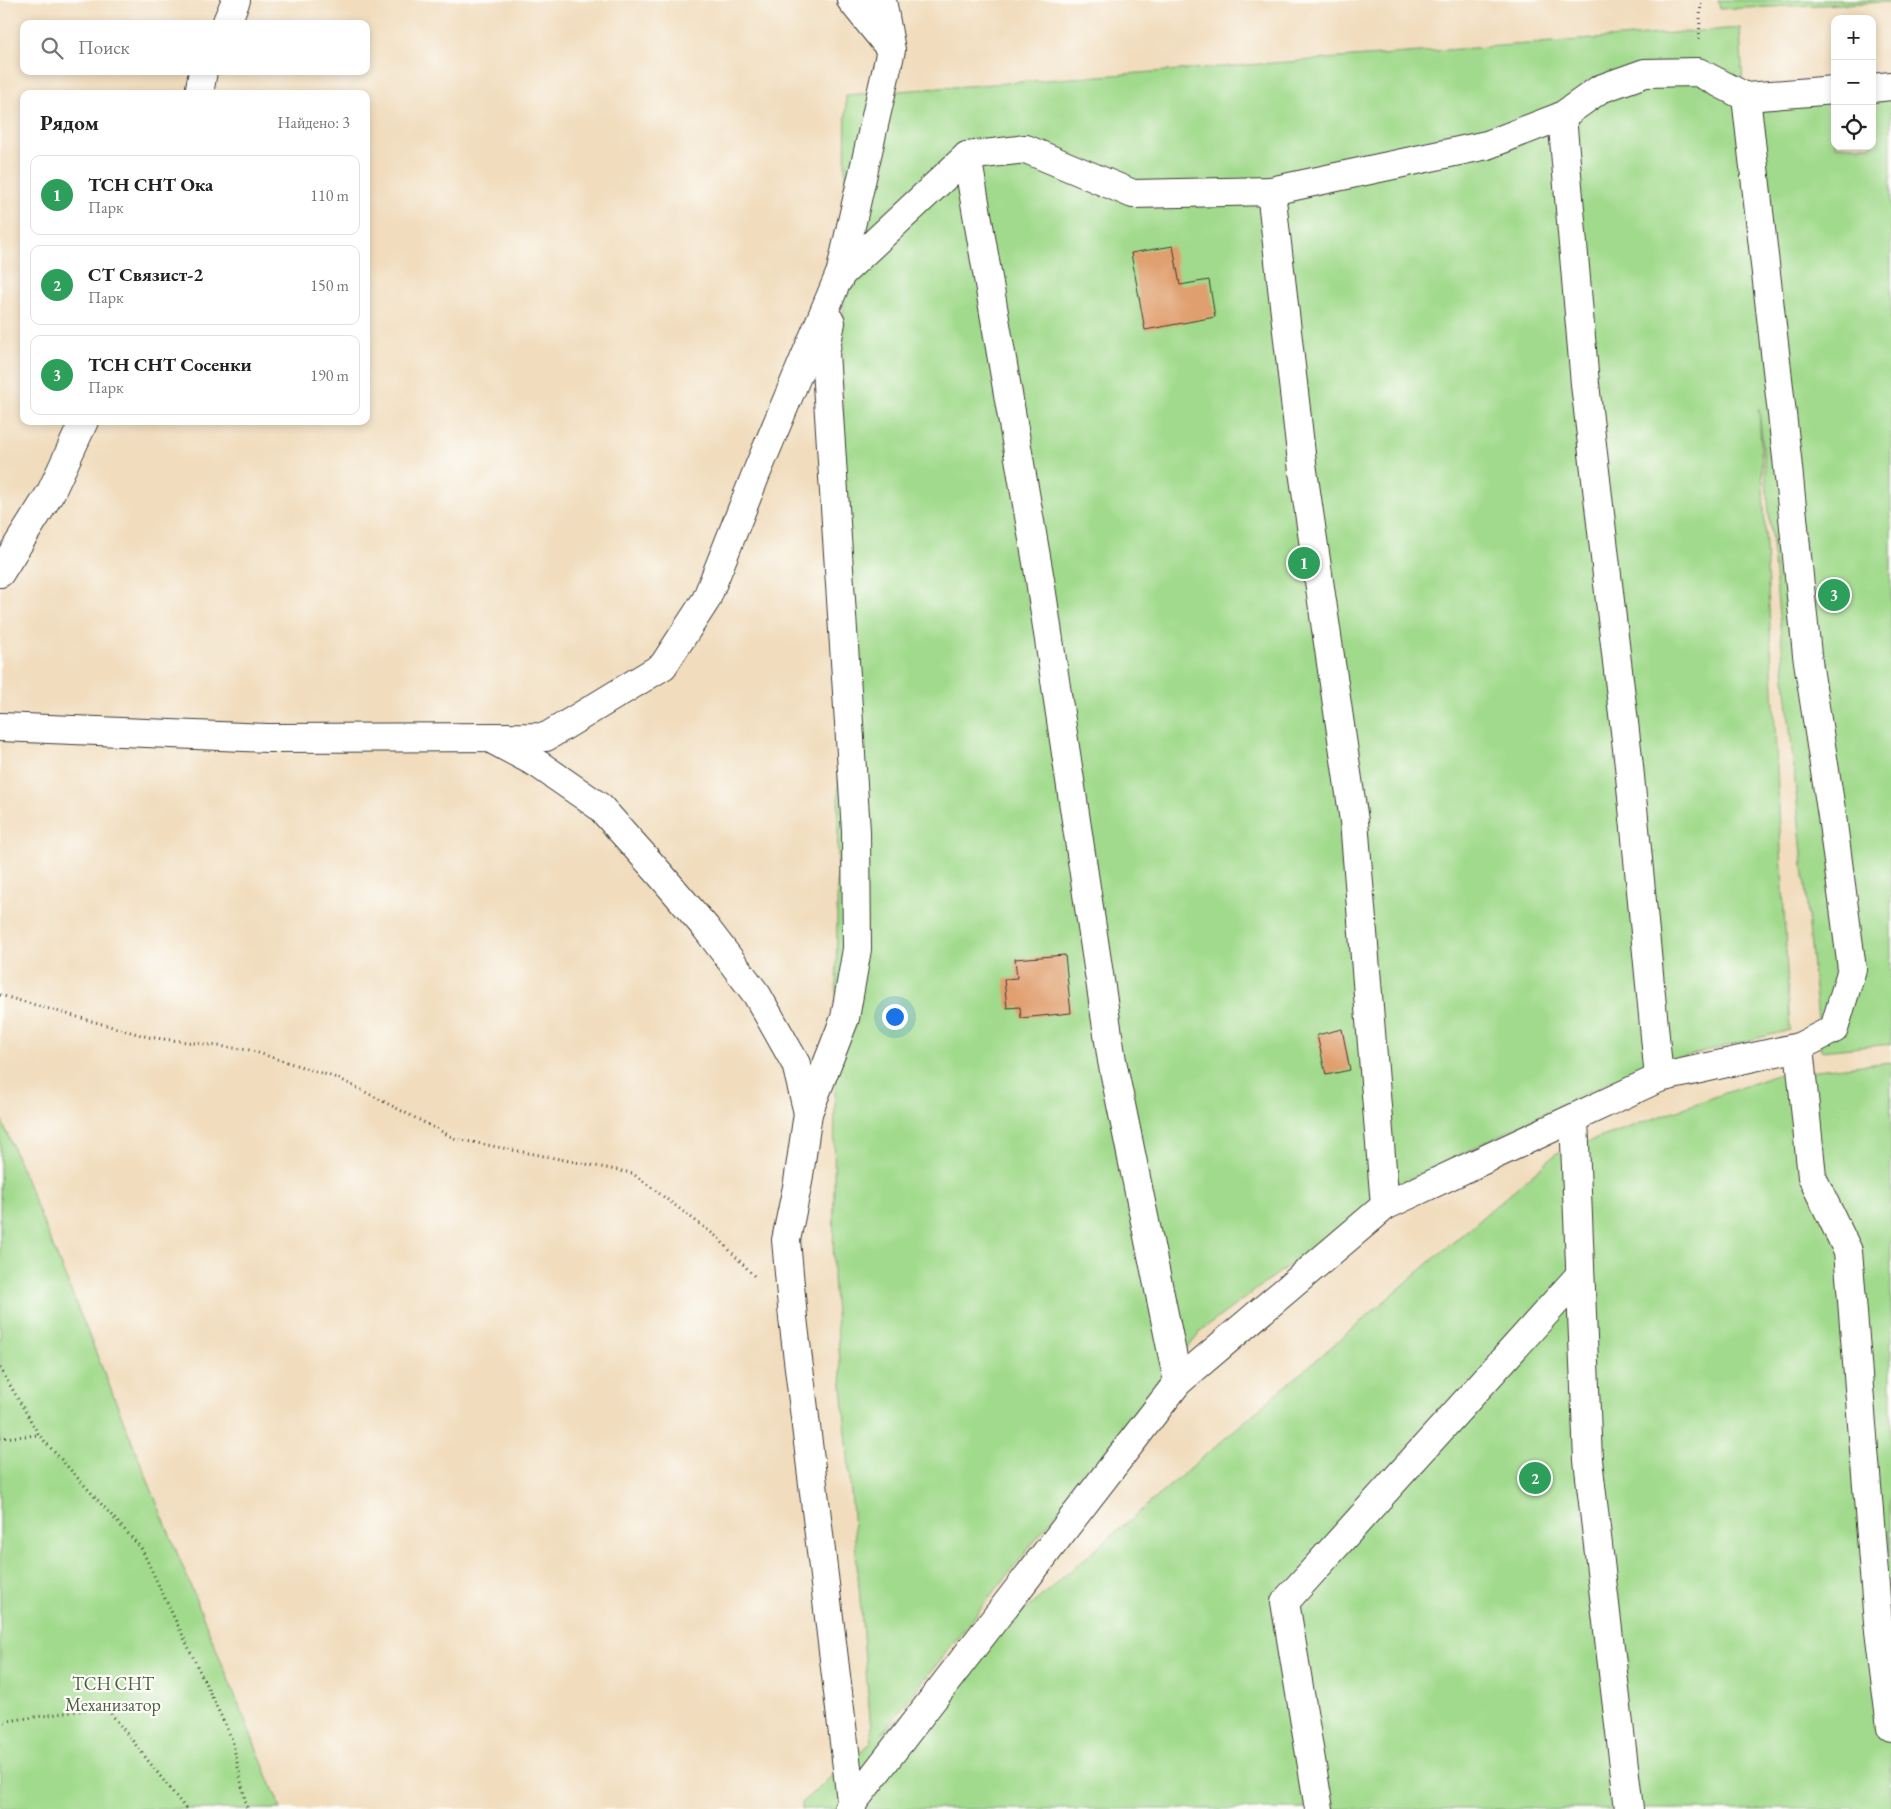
<!DOCTYPE html>
<html lang="ru">
<meta charset="utf-8">
<style>
body{margin:0;font-family:"EB Garamond",serif;background:#f6f6f6;color:#222}
.controls{position:absolute;right:15px;top:15px;display:grid;overflow:hidden;border-radius:10px;box-shadow:0 2px 8px #0003}
.controls button{width:45px;height:45px;display:grid;place-items:center;padding:0;border:0;border-bottom:1px solid #e0e0e0;background:#fff;color:#222;font:25px sans-serif}
.you{position:absolute;left:894px;top:1016px;width:18px;height:18px;margin:-12px;border:4px solid #fff;border-radius:50%;background:#1a73e8;box-shadow:0 0 0 8px #1a73e833}
.badge{display:grid;place-items:center;width:32px;height:32px;border-radius:50%;background:#c8321e;color:#fff;font-size:16px;font-weight:700}
.pin{position:absolute;translate:-50% -50%;border:2px solid #fff;box-shadow:0 1px 5px #0006}
.list{margin:0;padding:0;list-style:none}
h2{display:flex;justify-content:space-between;align-items:center;height:65px;margin:0;padding:0 20px;font-size:21px}
h2 small{font-size:16px;font-weight:400;color:#767676}
.list li{display:grid;grid-template-columns:32px 1fr auto;gap:15px;align-items:center;box-sizing:border-box;height:80px;margin:0 10px 10px;padding:0 10px;border:1px solid #e0e0e0;border-radius:10px}
.list b{display:block;font-size:19px;white-space:nowrap}
.list p{margin:0;font-size:16px;white-space:nowrap;color:#767676}
.list em{font-size:16px;font-style:normal;color:#767676}
.icon{flex:none;width:28px;height:28px;fill:none;stroke:currentColor;stroke-width:2;stroke-linecap:round;stroke-linejoin:round}
.map{position:relative;flex:none;width:1891px;height:1809px;overflow:hidden}
.search{position:absolute;background:#fff;box-shadow:0 2px 8px #0003;left:20px;top:20px;width:350px;height:55px;display:flex;align-items:center;gap:12px;box-sizing:border-box;padding:0 18px;border-radius:10px;color:#767676;font-size:19px}
.panel{position:absolute;background:#fff;box-shadow:0 2px 8px #0003;left:20px;top:90px;width:350px;height:335px;border-radius:10px}
.map>svg:first-child{display:block}
.green{fill:#a1da8c;stroke:#5e7b54}
.building{fill:#e09f6e}
.lines{fill:none;stroke-linecap:round;stroke-linejoin:round}
.minor-casing{stroke:#3c3934;stroke-width:30}
.path{stroke:#3c3934;stroke-width:3;stroke-dasharray:1 4;stroke-linecap:butt}
.minor{stroke:#fff;stroke-width:28}
.labels{text-anchor:middle;stroke-width:4.5;stroke-linejoin:round;paint-order:stroke}
.park-label{font-size:18px;fill:#4b5e43;stroke:#fdfcf7}
</style>
<div class="map">
<svg width="1891" height="1809" viewBox="0 0 1891 1809">
<rect width="100%" height="100%" fill="#fdfcf7"/>
<filter id="ink" filterUnits="userSpaceOnUse"><feTurbulence type="fractalNoise" baseFrequency=".02" numOctaves="2"/><feDisplacementMap in="SourceGraphic" scale="10" xChannelSelector="R" yChannelSelector="G"/><feConvolveMatrix kernelMatrix="1 2 1 2 8 2 1 2 1" color-interpolation-filters="sRGB"/></filter>
<filter id="wash" filterUnits="userSpaceOnUse"><feTurbulence type="fractalNoise" baseFrequency=".0096" numOctaves="4" result="noise"/><feDisplacementMap in="SourceGraphic" scale="20" xChannelSelector="R" yChannelSelector="G"/><feGaussianBlur stdDeviation="1.12" result="paint"/><feColorMatrix in="noise" values="0 0 0 0 0 0 0 0 0 0 0 0 0 0 0 0 0 1.4 0 .05"/><feComposite in="paint" operator="in"/></filter>
<g filter="url(#wash)">
<rect width="100%" height="100%" fill="#f1ddbe"/>
<!-- green -->
<g class="green">
<path d="M1718 0H1891V2L1720 9Z"/>
<path d="M1740 28 1744 105 1835 91V146H1872V86L1891 83V1044L1821 1051 1759 408 1790 1030 1637 1069 1399 1184 1203 1329 882 1733 1557 1153 1779 1074 1891 1062V1809H802L801 1803 872 1742 833 1278 846 95Z"/>
<path d="M0 1116 281 1809H0Z"/>
</g>
<g id="blocks">
<!-- building -->
<g class="building">
<path d="M1173 246 1180 285 1209 280 1215 317 1145 330 1131 253Z"/>
<path d="M1065 955 1071 1013 1021 1018 1020 1007 1007 1008 1004 979 1017 978 1015 959Z"/>
<path d="M1342 1029 1350 1070 1326 1075 1317 1035Z"/>
</g>
</g>
</g>
<g filter="url(#ink)">
<use href="#blocks" fill-opacity="0" stroke="#3c3934" stroke-width="1"/>
<g class="lines">
<defs>
<g id="minor">
<path d="M851 0 889 47"/>
<path d="M226 24 236 0"/>
<path d="M1872 88 1891 86"/>
<path d="M199 94 203 71"/>
<path d="M1746 97 1787 458 1807 655 1832 816 1852 969 1834 1029 1799 1047 1812 1177 1848 1251 1878 1623 1891 1727"/>
<path d="M1562 116 1585 384 1629 766 1659 1078"/>
<path d="M967 156 1040 580 1112 1061 1178 1382"/>
<path d="M1271 191 1303 471 1354 821 1385 1206"/>
<path d="M839 279 891 50 882 0"/>
<path d="M831 322 825 353 856 831 857 949 845 1018 808 1113 798 1182 786 1240 793 1318 852 1809"/>
<path d="M0 573 51 492 84 421"/>
<path d="M0 727 268 738 546 737 663 666 706 600 756 474 839 276 967 156 1026 149 1133 194 1271 191 1487 145 1562 116 1600 89 1645 73 1698 72 1746 97 1835 90"/>
<path d="M491 739 538 764 600 807 659 873 706 928 757 995 796 1064 808 1113"/>
<path d="M1574 1119 1588 1460 1629 1809"/>
<path d="M848 1809 1178 1382 1385 1206 1659 1078 1799 1047"/>
<path d="M1319 1809 1285 1602 1580 1275"/>
</g>
</defs>
<!-- minor casing -->
<use href="#minor" class="minor-casing"/>
<!-- path -->
<g class="path">
<path d="M1699 39 1701 0"/>
<path d="M0 995 148 1037 249 1050 340 1079 456 1139 632 1173 717 1237 756 1278"/>
<path d="M0 1368 39 1435 141 1548 232 1739 247 1809"/>
<path d="M0 1438 39 1435"/>
<path d="M0 1722 106 1707 186 1809"/>
</g>
<!-- minor -->
<use href="#minor" class="minor"/>
</g>
</g>
<g class="labels">
<!-- park labels -->
<g class="park-label">
<text x="113" y="1690">ТСН СНТ<tspan x="113" dy="21">Механизатор</tspan></text>
</g>
</g>
</svg>
<div class="controls">
<button>+</button>
<button>−</button>
<button><svg class="icon" aria-label="locate" viewBox="0 0 24 24"><circle cx="12" cy="12" r="6"/><path d="M12 2v4M12 18v4M2 12h4M18 12h4"/></svg></button>
</div>
<div class="you"></div>
<div class="pin badge" style="left:1304px;top:563px;background:#2e9e5b">1</div>
<div class="pin badge" style="left:1535px;top:1478px;background:#2e9e5b">2</div>
<div class="pin badge" style="left:1834px;top:595px;background:#2e9e5b">3</div>
<div class="search"><svg class="icon" aria-label="search" viewBox="0 0 24 24"><circle cx="10" cy="10" r="6"/><path d="M15 15l6 6"/></svg>Поиск</div>
<section class="panel">
<h2>Рядом<small>Найдено: 3</small></h2>
<ul class="list">
<li><span class="badge" style="background:#2e9e5b">1</span><div><b>ТСН СНТ Ока</b><p>Парк</p></div><em>110 m</em></li>
<li><span class="badge" style="background:#2e9e5b">2</span><div><b>СТ Связист-2</b><p>Парк</p></div><em>150 m</em></li>
<li><span class="badge" style="background:#2e9e5b">3</span><div><b>ТСН СНТ Сосенки</b><p>Парк</p></div><em>190 m</em></li>
</ul>
</section>
</div>
